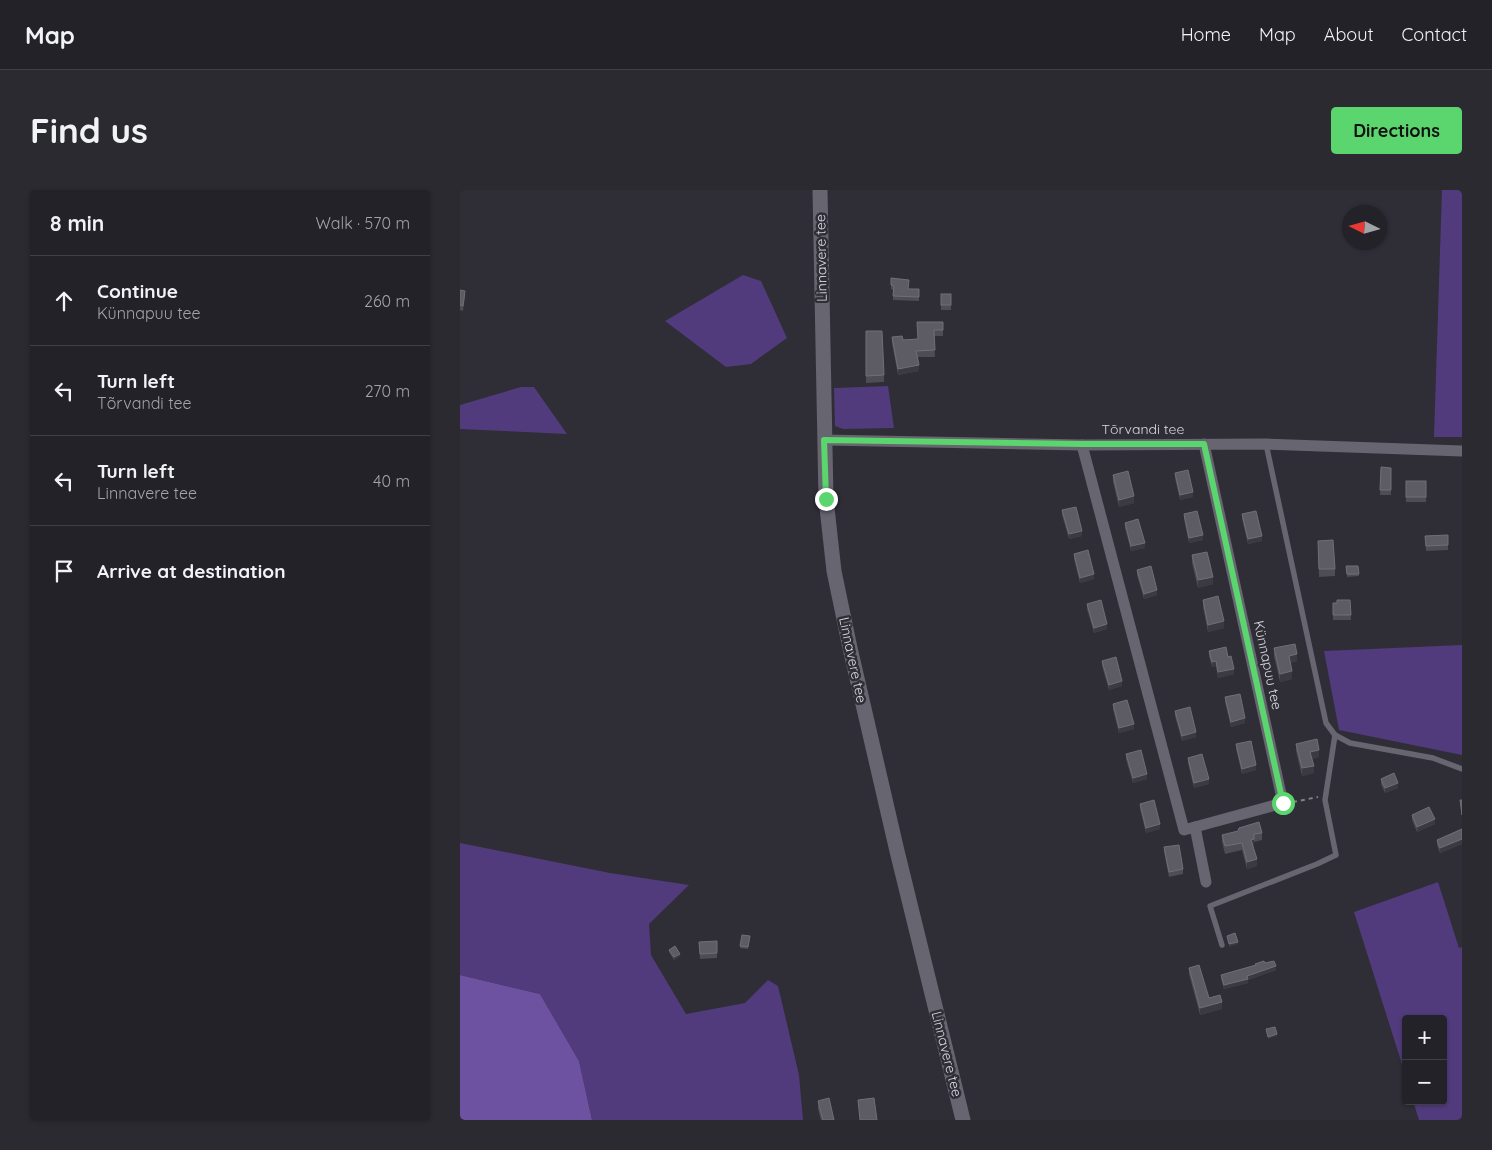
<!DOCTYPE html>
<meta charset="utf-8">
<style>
body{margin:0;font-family:Quicksand,sans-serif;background:#2b2a30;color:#f1f3f6}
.controls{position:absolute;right:15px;bottom:15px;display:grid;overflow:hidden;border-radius:5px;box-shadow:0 1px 4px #0004}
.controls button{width:45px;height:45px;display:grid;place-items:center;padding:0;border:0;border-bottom:1px solid #403f45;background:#232228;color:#f1f3f6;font:25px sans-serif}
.compass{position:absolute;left:882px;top:15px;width:45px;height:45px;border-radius:50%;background:#232228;box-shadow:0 1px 4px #0004;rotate:275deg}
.stop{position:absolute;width:15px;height:15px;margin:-11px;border:4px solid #5bd56e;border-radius:50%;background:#fff}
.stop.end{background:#5bd56e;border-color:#fff;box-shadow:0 1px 5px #0008}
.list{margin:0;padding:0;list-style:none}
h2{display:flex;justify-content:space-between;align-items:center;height:65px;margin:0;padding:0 20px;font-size:21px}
h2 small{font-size:16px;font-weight:400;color:#a3a4a8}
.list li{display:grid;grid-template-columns:32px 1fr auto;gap:15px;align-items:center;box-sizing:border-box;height:90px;padding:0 20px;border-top:1px solid #403f45}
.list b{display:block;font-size:19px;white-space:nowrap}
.list p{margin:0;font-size:16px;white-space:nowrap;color:#a3a4a8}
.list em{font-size:16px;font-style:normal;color:#a3a4a8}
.icon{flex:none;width:28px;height:28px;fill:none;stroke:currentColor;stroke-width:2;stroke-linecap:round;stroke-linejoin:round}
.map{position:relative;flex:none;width:1002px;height:930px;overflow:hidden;border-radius:5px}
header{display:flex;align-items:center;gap:30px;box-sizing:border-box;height:70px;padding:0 25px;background:#232228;border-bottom:1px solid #403f45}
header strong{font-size:24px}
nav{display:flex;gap:28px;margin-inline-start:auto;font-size:18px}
.intro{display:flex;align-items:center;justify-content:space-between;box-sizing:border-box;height:120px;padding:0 30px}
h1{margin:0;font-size:35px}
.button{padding:12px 22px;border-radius:5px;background:#5bd56e;color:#111;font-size:18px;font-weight:700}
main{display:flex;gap:30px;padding:0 30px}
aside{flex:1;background:#232228;border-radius:5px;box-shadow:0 1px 4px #0004}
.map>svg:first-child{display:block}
.green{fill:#513b7c}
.forest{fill:#6c52a1}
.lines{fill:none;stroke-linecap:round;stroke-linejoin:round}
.path{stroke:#838188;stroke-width:2;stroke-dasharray:4 4;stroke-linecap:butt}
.lane{stroke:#67656f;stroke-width:5.5}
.street{stroke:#67656f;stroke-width:11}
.secondary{stroke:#67656f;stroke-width:15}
.wall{fill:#4e4c54}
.shaded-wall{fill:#3b3942}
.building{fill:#5d5b63;stroke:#706f76}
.route{stroke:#5bd56e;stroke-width:6}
.labels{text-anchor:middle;stroke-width:5;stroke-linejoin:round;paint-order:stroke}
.street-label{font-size:14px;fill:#dad9de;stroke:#2f2d36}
</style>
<header>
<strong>Map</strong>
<nav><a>Home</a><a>Map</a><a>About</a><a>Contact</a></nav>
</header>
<div class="intro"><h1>Find us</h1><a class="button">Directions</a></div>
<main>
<aside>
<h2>8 min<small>Walk · 570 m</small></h2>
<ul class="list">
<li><svg class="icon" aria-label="ahead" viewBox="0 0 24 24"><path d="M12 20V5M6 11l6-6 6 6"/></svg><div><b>Continue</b><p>Künnapuu tee</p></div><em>260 m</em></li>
<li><svg class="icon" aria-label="left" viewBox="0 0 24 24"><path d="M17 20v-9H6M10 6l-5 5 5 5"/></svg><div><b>Turn left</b><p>Tõrvandi tee</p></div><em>270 m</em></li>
<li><svg class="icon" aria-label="left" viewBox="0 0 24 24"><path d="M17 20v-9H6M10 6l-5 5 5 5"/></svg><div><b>Turn left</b><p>Linnavere tee</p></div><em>40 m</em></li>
<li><svg class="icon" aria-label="arrive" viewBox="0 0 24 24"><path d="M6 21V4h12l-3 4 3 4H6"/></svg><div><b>Arrive at destination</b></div></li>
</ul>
</aside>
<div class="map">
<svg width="1002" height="930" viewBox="0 0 1002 930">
<rect width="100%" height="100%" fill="#2f2d36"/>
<!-- green -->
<g class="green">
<path d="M982 0H1002V247H974Z"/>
<path d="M283 85 301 91 327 148 291 174 266 177 205 131Z"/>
<path d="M428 196 434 238 383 239 375 236 374 198Z"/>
<path d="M61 197H74L107 244 0 239V215Z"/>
<path d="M1002 455V565L879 540 864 461Z"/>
<path d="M0 653 150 683 229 695 189 734 191 765 226 824 285 813 308 790 318 796 339 885 343 930H132L119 871 80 804 0 785Z"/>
<path d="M978 692 999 758 1002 757V930H959L953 911H983V829H946V887L894 722Z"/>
</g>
<!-- forest -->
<path class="forest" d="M0 785 80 804 119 871 132 930H0Z"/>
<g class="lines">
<!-- path -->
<path class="path" d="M833 612 858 607"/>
<!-- lane -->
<g class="lane">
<path d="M806 254 866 533 875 545 890 553 973 568 1002 579"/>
<path d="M762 755 750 716 857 674 876 665 865 610 875 545"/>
</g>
<!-- street -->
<g class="street">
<path d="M365 250 622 255 806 254 1002 261"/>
<path d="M622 255 724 640 823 613 744 254"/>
<path d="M735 637 746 692"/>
</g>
<!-- secondary -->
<path class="secondary" d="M360 0 366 309 374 381 390 458 437 661 503 930"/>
</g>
<!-- wall -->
<g class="wall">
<path d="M431 88 448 99H459V111L433 110V100L431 99Z"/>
<path d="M0 100 5 106 3 121 0 120Z"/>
<rect x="481" y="104" width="10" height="16"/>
<path d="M483 132V146H474L475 167H458L459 181 438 185 432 153V147L443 150 457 149Z"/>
<path d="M406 141 424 185V192L406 193Z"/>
<path d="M921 277 931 278V305H920Z"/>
<path d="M715 283 733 307 720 310 715 288Z"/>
<path d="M653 285 674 313 659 317 653 292Z"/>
<rect x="946" y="291" width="20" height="21"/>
<path d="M602 320 622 346 609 349 602 325Z"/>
<path d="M724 324 743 350 729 353 724 329Z"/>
<path d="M782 324 802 351 788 354 782 329Z"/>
<path d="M665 333 685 358 671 361 665 338Z"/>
<path d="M988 345V360L966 361 965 346Z"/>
<path d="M858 358 875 379V386L859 387Z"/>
<path d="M614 364 634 389 620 393 614 369Z"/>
<path d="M732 365 753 394 738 398 732 373Z"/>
<path d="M886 376H898L899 386 887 387Z"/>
<path d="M677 380 697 405 684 409 677 385Z"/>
<path d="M743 410 764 438 748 442 743 417Z"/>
<path d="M890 410 891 430H873V413H877Z"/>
<path d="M627 414 647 439 634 443 627 419Z"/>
<path d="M814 458 837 471 830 473 832 489 820 492 814 466Z"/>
<path d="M749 461 768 467 774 484 758 488 756 476 752 477 749 466Z"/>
<path d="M642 471 662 496 649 500 642 476Z"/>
<path d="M765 507 785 533 771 537 765 512Z"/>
<path d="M653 514 674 539 659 543 653 519Z"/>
<path d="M715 521 736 547 722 551 715 526Z"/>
<path d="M776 554 796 580 782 584 776 559Z"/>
<path d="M836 554 859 567 852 569 854 583 842 586 836 561Z"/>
<path d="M666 564 687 589 673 593 666 569Z"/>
<path d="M728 568 749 594 734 598 728 573Z"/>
<path d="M921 589 938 598 925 603 921 594Z"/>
<path d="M680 614 700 639 686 643 680 619Z"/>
<path d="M952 625 975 634 957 642 952 630Z"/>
<path d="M1002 639V654L980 663 977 655V650Z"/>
<path d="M802 643V650L794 652V656H793L797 676 787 679 782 660 765 664 762 652V645Z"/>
<path d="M704 657 723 679V684L709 687 704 662Z"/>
<path d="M282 745 290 746 288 759 280 758Z"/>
<path d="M257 751V768L240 769 239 752Z"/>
<path d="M209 760 220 766 214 770 209 762Z"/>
<path d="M805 773 816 780 788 790V793L764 799 761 789V785Z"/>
<path d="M729 778 749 808 762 819 740 825 729 784Z"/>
<path d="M358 911 374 930H361L358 919Z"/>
</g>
<!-- shaded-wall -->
<g class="shaded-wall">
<path d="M459 175V181L438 185V179Z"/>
<path d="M733 302V307L720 310V305Z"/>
<path d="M674 306V313L659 317V310Z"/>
<path d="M622 341V346L609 349V344Z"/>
<path d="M743 345V350L729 353V348Z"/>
<path d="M802 346V351L788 354V349Z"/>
<path d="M685 353V358L671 361V356Z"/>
<path d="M634 384V389L620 393V388Z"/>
<path d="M753 387V394L738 398V390Z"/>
<path d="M697 400V405L684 409V404Z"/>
<path d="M764 431V438L748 442V435Z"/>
<path d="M647 434V439L634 443V438Z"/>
<path d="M837 464V471L829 473V466Z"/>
<path d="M756 471V476L752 477V472Z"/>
<path d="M774 479V484L758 488V482Z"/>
<path d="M832 481V489L820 492V484Z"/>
<path d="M662 491V496L649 500V495Z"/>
<path d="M785 528V533L771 537V532Z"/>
<path d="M674 534V539L659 543V538Z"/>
<path d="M736 542V547L722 551V546Z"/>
<path d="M859 560V567L850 569V562Z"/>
<path d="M796 575V580L782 584V579Z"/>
<path d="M854 576V583L842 586V578Z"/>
<path d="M687 584V589L673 593V588Z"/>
<path d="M749 589V594L734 598V593Z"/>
<path d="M938 593V598L925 603V598Z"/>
<path d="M975 629V634L957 642V637Z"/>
<path d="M700 634V639L686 643V638Z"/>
<path d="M794 649V656L791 657V650Z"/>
<path d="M1002 649V654L980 663V658Z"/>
<path d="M797 669V676L787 679V672Z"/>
<path d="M778 752V754L769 757V754Z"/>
<path d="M220 764V766L214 770V767Z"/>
<path d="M816 776V780L788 790V793L764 799V795Z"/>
<path d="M762 812V819L740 825V818Z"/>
<path d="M817 844V846L808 849V847Z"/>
</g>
<!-- building -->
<g class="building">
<path d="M431 88 449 90 448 99H459V107L433 106 434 96 431 95Z"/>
<path d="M0 100 5 101 3 116 0 115Z"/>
<rect x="481" y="104" width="10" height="11"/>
<path d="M457 132H483V140H474L475 160 456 161 459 175 438 179 432 147 442 146 443 150 458 149Z"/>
<path d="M406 141H422L424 185 406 186Z"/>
<path d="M921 277 931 278V300H920Z"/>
<path d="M728 280 733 302 720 305 715 283Z"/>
<path d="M668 281 674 306 659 310 653 285Z"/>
<rect x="946" y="291" width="20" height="16"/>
<path d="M616 317 622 341 609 344 602 320Z"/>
<path d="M737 321 743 345 729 348 724 324Z"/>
<path d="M796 321 802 346 788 349 782 324Z"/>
<path d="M678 329 685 353 671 356 665 333Z"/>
<path d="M988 345V355L966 356 965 346Z"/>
<path d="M873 350 875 379H859L858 351Z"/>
<path d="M628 360 634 384 620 388 614 364Z"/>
<path d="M747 362 753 387 738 390 732 365Z"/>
<path d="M691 376 697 400 684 404 677 380Z"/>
<path d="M886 376H898L899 384H887Z"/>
<path d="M758 406 764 431 748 435 743 410Z"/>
<path d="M641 410 647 434 634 438 627 414Z"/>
<path d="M877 410H890L891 425H873V413H877Z"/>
<path d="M835 454 837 464 829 466 832 481 820 484 814 458Z"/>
<path d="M766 457 768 467 771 466 774 479 758 482 756 471 752 472 749 461Z"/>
<path d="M656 467 662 491 649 495 642 471Z"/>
<path d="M780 504 785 528 771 532 765 507Z"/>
<path d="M667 510 674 534 659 538 653 514Z"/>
<path d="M730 517 736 542 722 546 715 521Z"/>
<path d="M857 549 859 560 850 562 854 576 842 578 836 554Z"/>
<path d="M791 551 796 575 782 579 776 554Z"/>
<path d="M681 560 687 584 673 588 666 564Z"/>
<path d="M742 564 749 589 734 593 728 568Z"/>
<path d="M934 583 938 593 925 598 921 589Z"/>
<path d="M694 610 700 634 686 638 680 614Z"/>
<path d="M1000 610H1002V625Z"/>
<path d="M969 617 975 629 957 637 952 625Z"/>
<path d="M799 632 802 643 794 644V649L791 650 797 669 787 672 782 653 765 656 762 645 778 641 779 638Z"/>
<path d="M1002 639V649L980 658 977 650Z"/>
<path d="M719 655 723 679 709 682 704 657Z"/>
<path d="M775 743 778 752 769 754 767 746Z"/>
<path d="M282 745 290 746 288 757 280 756Z"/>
<path d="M257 751V763L240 764 239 752Z"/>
<path d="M215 756 220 764 214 767 209 760Z"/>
<path d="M804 771 805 773 814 771 816 776 787 786 788 789 764 795 761 785 796 775 795 774Z"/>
<path d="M739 775 749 808 760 805 762 812 740 818 729 778Z"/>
<path d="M815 837 817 844 808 847 806 839Z"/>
<path d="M369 908 374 930H363L358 911Z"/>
<path d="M414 908 417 930H400L398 910Z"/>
</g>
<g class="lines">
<!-- route -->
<path class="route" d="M366 309 364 250 622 254H744L823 613"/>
</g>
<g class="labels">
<!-- street labels -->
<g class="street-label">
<text transform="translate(361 68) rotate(-91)" y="5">Linnavere tee</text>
<text x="683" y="244">Tõrvandi tee</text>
<text transform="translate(393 470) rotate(78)" y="5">Linnavere tee</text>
<text transform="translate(808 475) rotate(78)" y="5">Künnapuu tee</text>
<text transform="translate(487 864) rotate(76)" y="5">Linnavere tee</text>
</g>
</g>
</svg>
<div class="controls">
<button>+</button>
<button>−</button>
</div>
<svg class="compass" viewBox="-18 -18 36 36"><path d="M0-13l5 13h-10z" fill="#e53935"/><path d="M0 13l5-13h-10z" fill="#a3a4a8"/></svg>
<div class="stop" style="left:823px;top:613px"></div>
<div class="stop end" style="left:366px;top:309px"></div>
</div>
</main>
